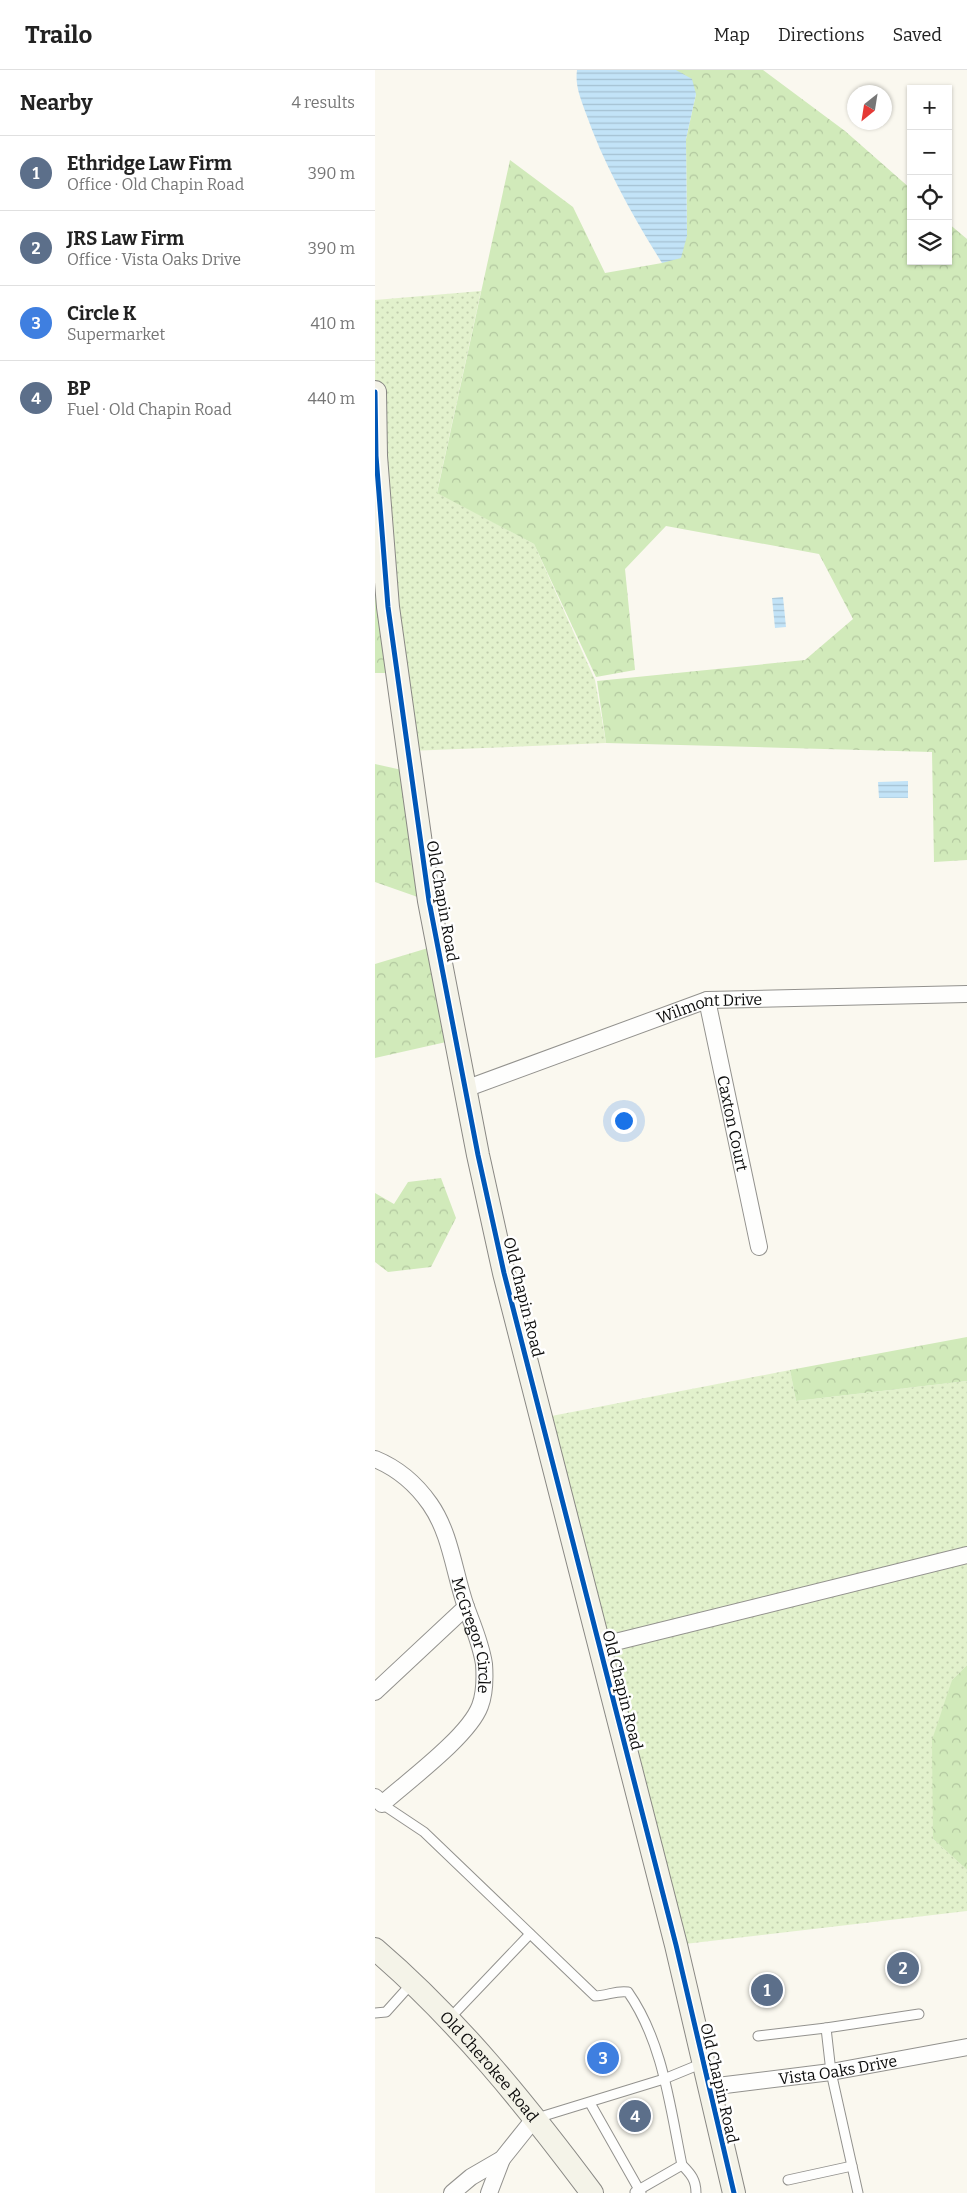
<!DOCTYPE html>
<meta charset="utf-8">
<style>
body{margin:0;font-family:Bitter,serif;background:#f2f2f2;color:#222}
.controls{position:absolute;right:15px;top:15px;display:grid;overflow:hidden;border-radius:0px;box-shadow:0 1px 4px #0004}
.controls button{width:45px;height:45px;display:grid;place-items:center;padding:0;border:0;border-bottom:1px solid #e0e0e0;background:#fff;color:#222;font:25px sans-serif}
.compass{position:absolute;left:472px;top:15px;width:45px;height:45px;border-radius:50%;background:#fff;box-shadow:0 1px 4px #0004;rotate:210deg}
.you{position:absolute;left:248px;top:1050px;width:18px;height:18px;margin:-12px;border:4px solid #fff;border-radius:50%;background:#1a73e8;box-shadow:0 0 0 8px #1a73e833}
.badge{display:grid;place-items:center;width:32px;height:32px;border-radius:50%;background:#5f5e5b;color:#fff;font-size:16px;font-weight:700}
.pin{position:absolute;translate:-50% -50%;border:2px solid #fff;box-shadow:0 1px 5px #0006}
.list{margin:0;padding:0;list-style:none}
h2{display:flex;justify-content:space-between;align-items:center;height:65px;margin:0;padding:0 20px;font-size:21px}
h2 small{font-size:16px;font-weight:400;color:#767676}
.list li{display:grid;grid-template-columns:32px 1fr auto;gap:15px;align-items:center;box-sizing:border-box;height:75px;padding:0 20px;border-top:1px solid #e0e0e0}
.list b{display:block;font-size:19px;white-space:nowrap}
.list p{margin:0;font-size:16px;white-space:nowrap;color:#767676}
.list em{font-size:16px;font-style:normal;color:#767676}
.icon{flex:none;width:28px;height:28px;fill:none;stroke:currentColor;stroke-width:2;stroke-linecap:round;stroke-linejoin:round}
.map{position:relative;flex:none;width:592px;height:2123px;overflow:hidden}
header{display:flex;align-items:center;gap:30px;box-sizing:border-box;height:70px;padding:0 25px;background:#fff;border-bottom:1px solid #e0e0e0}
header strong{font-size:24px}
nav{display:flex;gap:28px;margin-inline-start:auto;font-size:18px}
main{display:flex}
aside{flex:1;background:#fff}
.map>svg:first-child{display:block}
.grass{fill:url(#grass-dots)}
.forest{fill:url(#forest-crowns)}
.water{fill:url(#water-rules)}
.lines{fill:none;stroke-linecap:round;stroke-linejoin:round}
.lane-casing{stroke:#93928e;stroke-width:11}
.street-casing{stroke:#93928e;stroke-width:18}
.secondary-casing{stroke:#898884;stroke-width:24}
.lane{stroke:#fefefd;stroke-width:9}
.street{stroke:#fefefd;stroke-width:16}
.secondary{stroke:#f4f3e8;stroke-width:22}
.cycleway-casing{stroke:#fff;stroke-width:8}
.cycleway{stroke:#0057b8;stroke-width:5}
.labels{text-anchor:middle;stroke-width:5;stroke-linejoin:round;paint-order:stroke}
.street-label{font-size:16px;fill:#0b0b0b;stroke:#fff}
</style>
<header>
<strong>Trailo</strong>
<nav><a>Map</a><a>Directions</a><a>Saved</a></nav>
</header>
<main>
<aside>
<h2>Nearby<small>4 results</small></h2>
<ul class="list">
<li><span class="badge" style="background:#5c6f8a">1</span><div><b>Ethridge Law Firm</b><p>Office · Old Chapin Road</p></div><em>390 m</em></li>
<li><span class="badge" style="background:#5c6f8a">2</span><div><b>JRS Law Firm</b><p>Office · Vista Oaks Drive</p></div><em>390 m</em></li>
<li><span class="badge" style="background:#3f7fe0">3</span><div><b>Circle K</b><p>Supermarket</p></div><em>410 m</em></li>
<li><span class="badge" style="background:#5c6f8a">4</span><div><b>BP</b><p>Fuel · Old Chapin Road</p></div><em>440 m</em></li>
</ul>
</aside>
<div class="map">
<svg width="592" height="2123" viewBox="0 0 592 2123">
<defs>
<pattern id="grass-dots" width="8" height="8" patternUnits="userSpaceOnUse" patternTransform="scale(1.25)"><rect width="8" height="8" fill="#e2f1cc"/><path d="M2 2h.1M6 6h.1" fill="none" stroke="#c1cdae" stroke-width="1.8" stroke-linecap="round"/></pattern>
<pattern id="forest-crowns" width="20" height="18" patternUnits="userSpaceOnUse" patternTransform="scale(1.25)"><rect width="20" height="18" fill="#d1eaba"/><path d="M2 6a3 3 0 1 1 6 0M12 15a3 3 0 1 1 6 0" fill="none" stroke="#b2c79f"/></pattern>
<pattern id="water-rules" width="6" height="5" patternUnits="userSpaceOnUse" patternTransform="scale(1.25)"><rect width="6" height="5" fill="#c2e3f7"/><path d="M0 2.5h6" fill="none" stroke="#a5c1d2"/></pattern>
</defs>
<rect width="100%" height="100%" fill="#faf8ef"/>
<!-- grass -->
<g class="grass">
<path d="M106 221 62 422 159 474 220 610 231 673 33 681 0 322V230Z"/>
<path d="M415 1300 421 1331 592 1311V1595L577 1610 558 1769 592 1800V1841L301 1875 166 1348Z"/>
</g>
<!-- forest -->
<g class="forest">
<path d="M291 0H388L470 61 536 119V191H573V153L592 169V790L559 792 557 682 231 673 222 611 430 590 478 549 444 484 291 456 250 499 260 600 221 607 159 474 62 423 135 90 198 137 230 203 287 193 312 166 311 69 321 24Z"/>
<path d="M0 342 22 603H0Z"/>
<path d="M0 694 36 702 54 831 0 812Z"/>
<path d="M63 875 80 970 0 988V894Z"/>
<path d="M66 1108 81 1148 56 1197 13 1202 0 1192V1123L19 1134 33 1112Z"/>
<path d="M592 1267V1311L421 1331 415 1300Z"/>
<path d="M592 1595V1800L558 1769 557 1670 577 1610Z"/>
</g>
<!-- water -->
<g class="water">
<path d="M202 0H301L317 9 321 24 311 69 312 166 306 188 287 193C257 145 229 95 210 41 205 27 200 15 202 0Z"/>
<path d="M408 527 411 557 400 558 397 528Z"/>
<path d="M533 711V728H504L503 712Z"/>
</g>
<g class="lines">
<defs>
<g id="lane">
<path d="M7 1734 49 1762 220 1926C232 1926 241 1920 253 1922 288 1972 295 2037 307 2095 316 2104 321 2110 321 2123"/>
<path d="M0 1943 11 1942 37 1913"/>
<path d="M75 1948 155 1864"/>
<path d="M383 1966 451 1958"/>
<path d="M215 2033 266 2123"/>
<path d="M162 2048 289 2009 328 1993"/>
<path d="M413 2110 477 2096"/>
<path d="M260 2122 307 2095"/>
<path d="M483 2123 456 2002 451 1958 544 1944"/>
</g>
<g id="street">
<path id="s1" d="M332 930 384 1177"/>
<path id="s2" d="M90 1019 332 930 592 924"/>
<path id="s3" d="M0 1389C22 1398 41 1414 55 1434 76 1464 79 1503 91 1537 98 1556 106 1574 109 1594 110 1608 110 1623 105 1636 94 1666 33 1711 7 1734L0 1727"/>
<path d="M224 1576 592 1485"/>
<path d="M0 1622 91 1537"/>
<path id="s4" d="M334 2017 456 2002 592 1977"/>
<path d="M77 2123 96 2107 127 2089 159 2049"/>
<path d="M114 2123 127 2089"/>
</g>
<g id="secondary">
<path d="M0 322 1 386 13 537 54 831 103 1085 129 1203 301 1875 359 2123"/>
<path id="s5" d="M0 1879C83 1950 152 2036 217 2123"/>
</g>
</defs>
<!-- lane casing -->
<use href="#lane" class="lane-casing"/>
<!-- street casing -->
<use href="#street" class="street-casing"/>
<!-- secondary casing -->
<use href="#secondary" class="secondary-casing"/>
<!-- lane -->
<use href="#lane" class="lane"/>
<!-- street -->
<use href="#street" class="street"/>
<!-- secondary -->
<use href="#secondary" class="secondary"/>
<defs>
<path id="cycleway" d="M0 322 1 386 13 537 54 831 103 1085 129 1203 301 1875 359 2123"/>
</defs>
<!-- cycleway casing -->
<use href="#cycleway" class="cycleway-casing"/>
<!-- cycleway -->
<use href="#cycleway" class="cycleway"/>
</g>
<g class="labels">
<!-- street labels -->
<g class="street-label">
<text transform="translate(68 831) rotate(80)" y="6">Old Chapin Road</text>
<text dy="6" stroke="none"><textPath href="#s2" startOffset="259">Wilmont Drive</textPath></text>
<text dy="6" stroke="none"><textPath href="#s1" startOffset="126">Caxton Court</textPath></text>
<text transform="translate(149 1227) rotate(76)" y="6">Old Chapin Road</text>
<text dy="6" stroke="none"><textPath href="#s3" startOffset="211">McGregor Circle</textPath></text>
<text transform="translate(248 1620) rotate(76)" y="6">Old Chapin Road</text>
<text dy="6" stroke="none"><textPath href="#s5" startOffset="164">Old Cherokee Road</textPath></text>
<text dy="6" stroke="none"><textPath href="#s4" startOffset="130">Vista Oaks Drive</textPath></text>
<text transform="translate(345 2013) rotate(77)" y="6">Old Chapin Road</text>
</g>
</g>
</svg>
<div class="controls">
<button>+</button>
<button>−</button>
<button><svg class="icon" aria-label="locate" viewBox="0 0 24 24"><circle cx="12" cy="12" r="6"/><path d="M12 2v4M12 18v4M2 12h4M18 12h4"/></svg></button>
<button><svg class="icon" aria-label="layers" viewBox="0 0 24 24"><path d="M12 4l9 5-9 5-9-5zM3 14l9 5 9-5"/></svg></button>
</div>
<svg class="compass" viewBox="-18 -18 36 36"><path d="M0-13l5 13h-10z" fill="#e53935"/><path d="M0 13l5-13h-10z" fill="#767676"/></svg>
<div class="you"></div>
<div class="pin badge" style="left:392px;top:1920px;background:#5c6f8a">1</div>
<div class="pin badge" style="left:528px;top:1898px;background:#5c6f8a">2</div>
<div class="pin badge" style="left:228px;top:1988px;background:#3f7fe0">3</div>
<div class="pin badge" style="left:260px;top:2046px;background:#5c6f8a">4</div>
</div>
</main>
